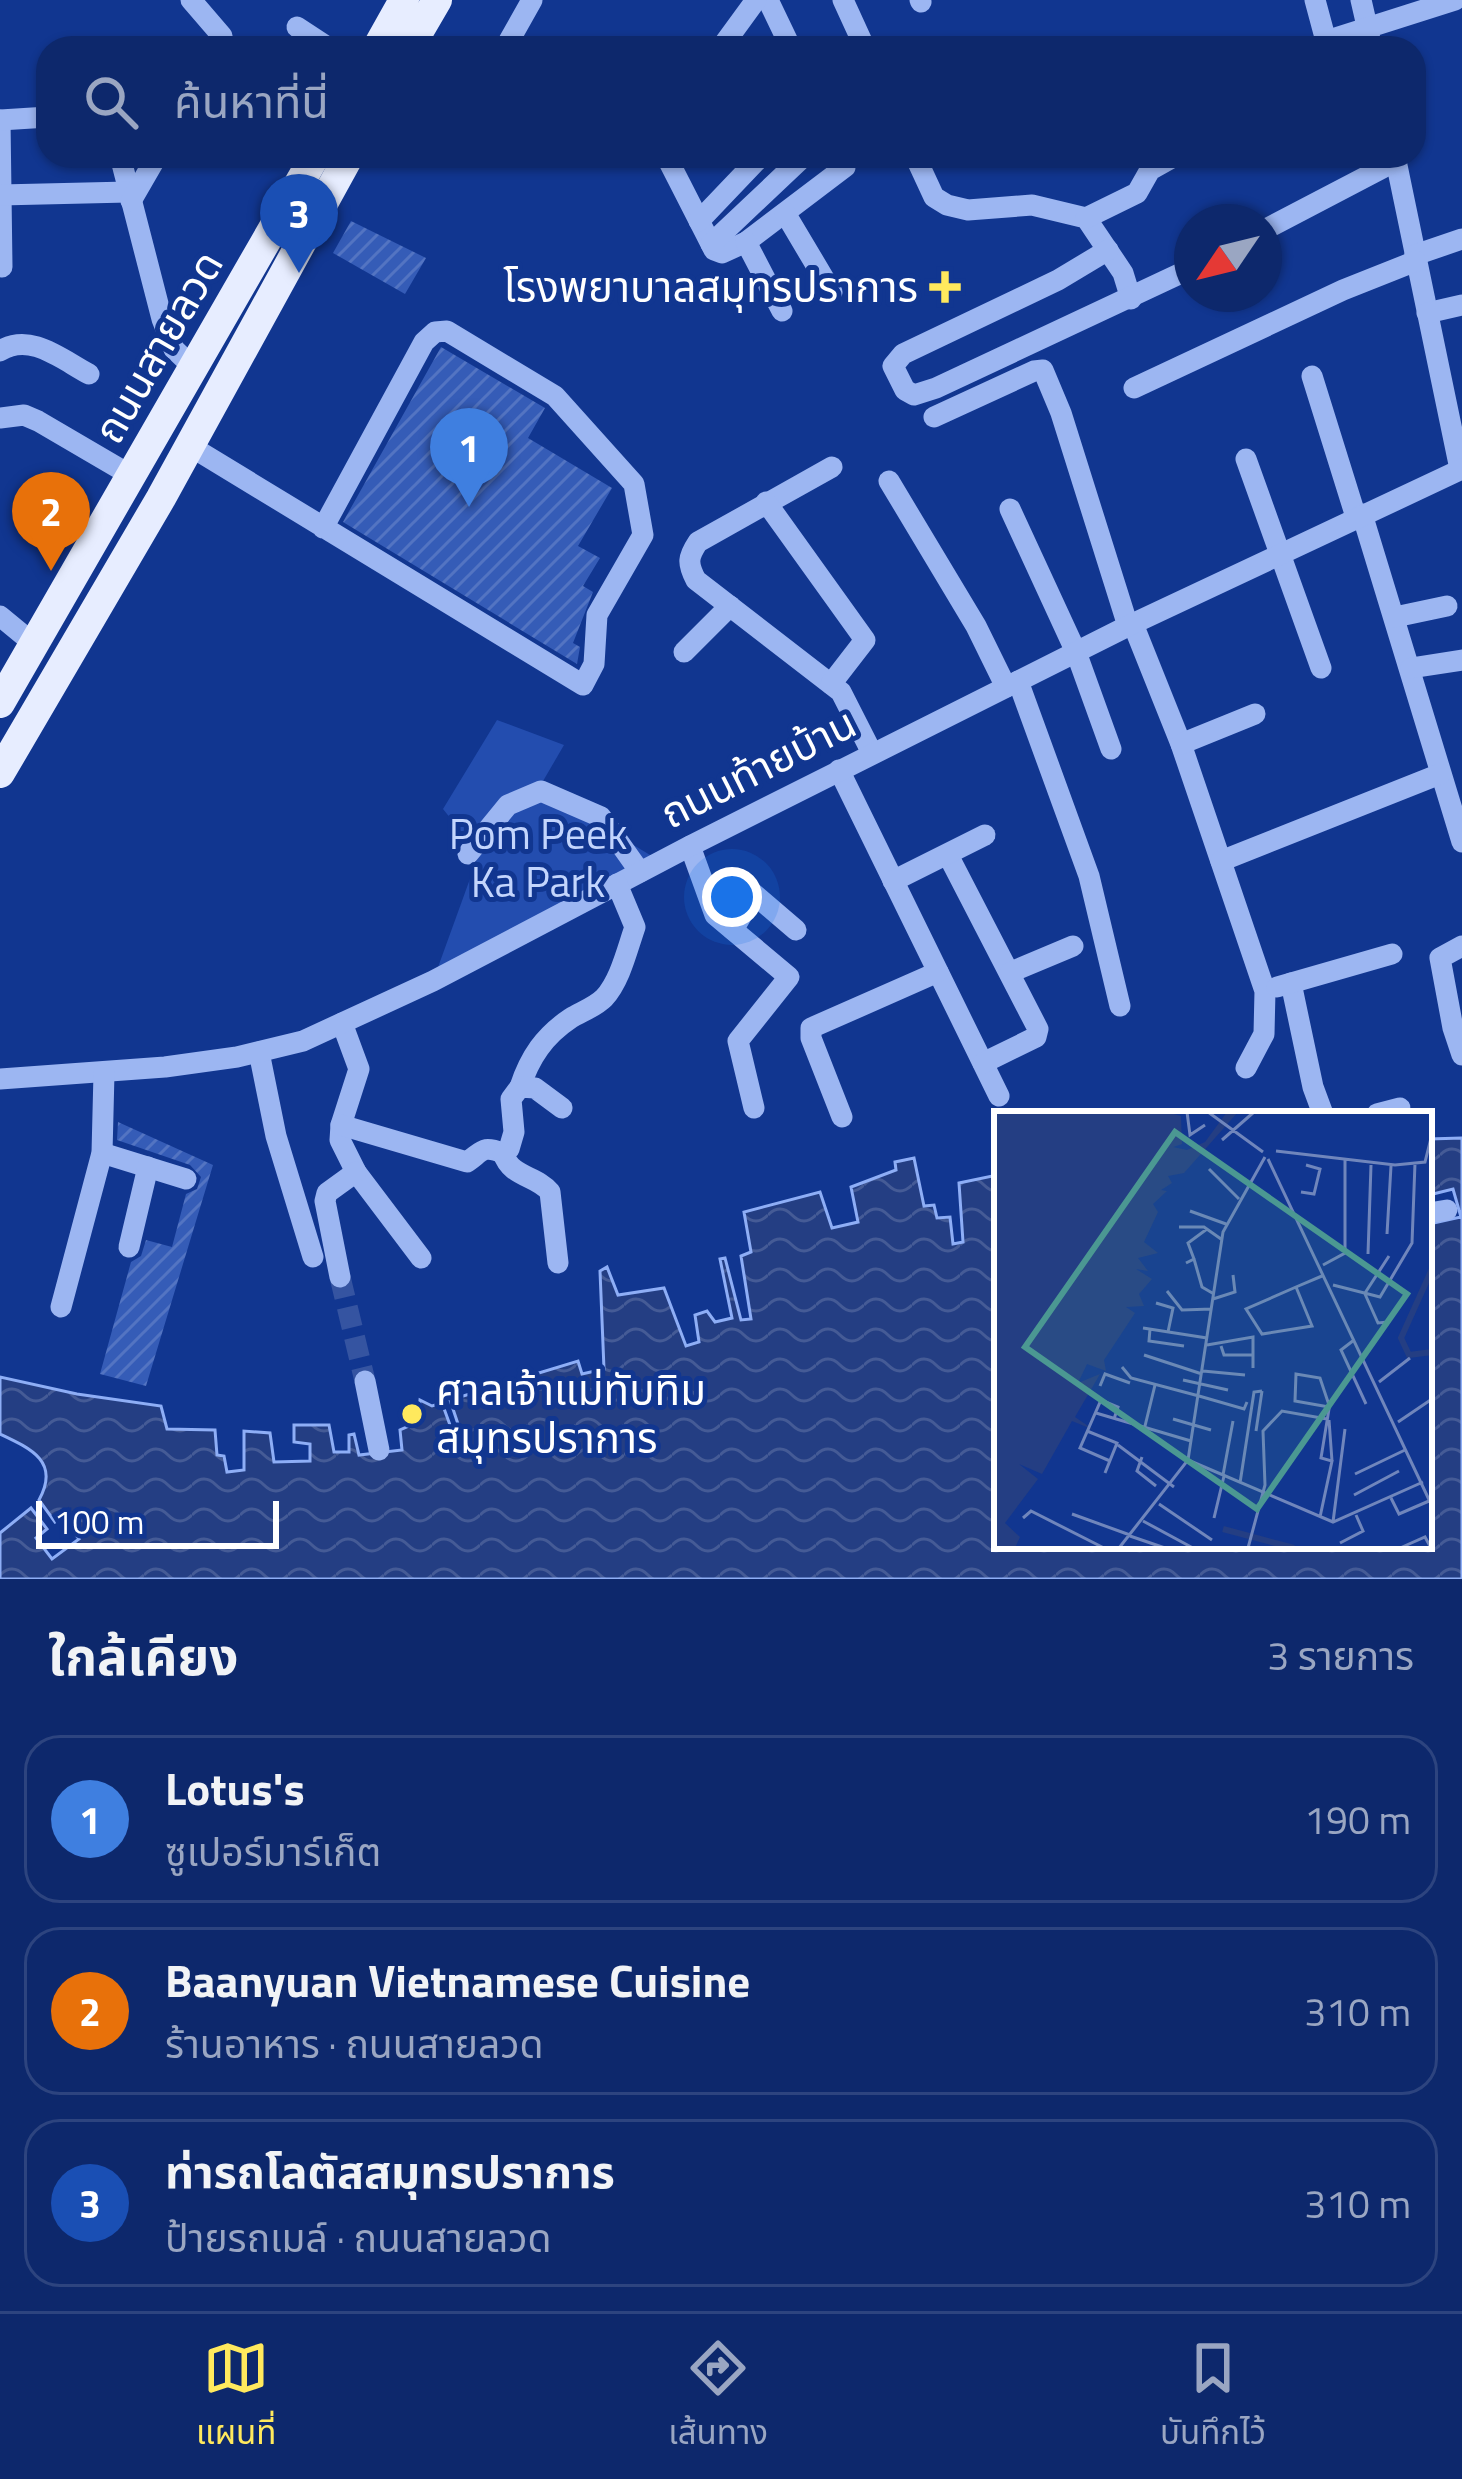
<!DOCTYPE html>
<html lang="th">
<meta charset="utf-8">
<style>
body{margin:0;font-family:"Titillium Web","Noto Sans Thai",sans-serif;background:#1b3474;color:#f1f3f6}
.compass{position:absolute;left:1174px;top:204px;width:108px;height:108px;border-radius:50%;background:#0d286c;box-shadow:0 3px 9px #0004;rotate:235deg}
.scale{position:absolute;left:36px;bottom:30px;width:243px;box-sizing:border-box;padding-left:12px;border:6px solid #fff;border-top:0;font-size:33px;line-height:42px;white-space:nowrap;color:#fff;-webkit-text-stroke:9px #113690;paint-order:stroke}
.you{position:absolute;left:732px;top:897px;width:42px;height:42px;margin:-30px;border:9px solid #fff;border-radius:50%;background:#1a73e8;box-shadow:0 0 0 18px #1a73e833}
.badge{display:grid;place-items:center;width:78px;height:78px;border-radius:50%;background:#ffe95d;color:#fff;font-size:39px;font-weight:700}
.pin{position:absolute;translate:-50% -99px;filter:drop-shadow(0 3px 6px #0008)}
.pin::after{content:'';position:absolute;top:63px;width:42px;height:36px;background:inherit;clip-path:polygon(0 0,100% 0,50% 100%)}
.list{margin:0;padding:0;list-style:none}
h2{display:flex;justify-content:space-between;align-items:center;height:156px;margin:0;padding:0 48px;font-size:51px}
h2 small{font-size:39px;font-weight:400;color:#9aa6c2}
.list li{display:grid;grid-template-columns:78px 1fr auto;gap:36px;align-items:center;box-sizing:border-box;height:168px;margin:0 24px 24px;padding:0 24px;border:3px solid #2d447f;border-radius:36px}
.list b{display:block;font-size:45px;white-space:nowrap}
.list p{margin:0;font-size:39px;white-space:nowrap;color:#9aa6c2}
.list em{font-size:39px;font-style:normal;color:#9aa6c2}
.icon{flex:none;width:66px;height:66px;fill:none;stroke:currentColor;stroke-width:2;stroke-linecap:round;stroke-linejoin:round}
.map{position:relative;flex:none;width:1462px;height:1579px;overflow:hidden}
.search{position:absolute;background:#0d286c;box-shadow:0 3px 9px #0004;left:36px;right:36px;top:36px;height:132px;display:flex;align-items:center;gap:30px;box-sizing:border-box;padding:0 42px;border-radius:36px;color:#9aa6c2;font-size:45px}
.sheet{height:732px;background:#0d286c}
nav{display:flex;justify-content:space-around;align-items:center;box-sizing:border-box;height:168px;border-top:3px solid #2d447f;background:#0d286c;font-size:33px;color:#9aa6c2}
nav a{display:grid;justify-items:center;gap:6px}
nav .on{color:#ffe95d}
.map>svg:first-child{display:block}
.park{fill:#234daf}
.water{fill:url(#water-waves);stroke:#8eaef6;stroke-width:3}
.building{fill:url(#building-hatch)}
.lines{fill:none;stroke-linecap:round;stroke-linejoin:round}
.minor-tunnel{stroke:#3554a1;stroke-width:21;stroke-dasharray:21 10;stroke-linecap:butt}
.minor{stroke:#9cb6f2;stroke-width:21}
.major{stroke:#e7edff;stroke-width:30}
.poi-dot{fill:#ffe95d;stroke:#113690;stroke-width:4.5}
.labels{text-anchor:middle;stroke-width:10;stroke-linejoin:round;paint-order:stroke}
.poi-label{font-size:42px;fill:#fff;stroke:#113690;text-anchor:end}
.street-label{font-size:42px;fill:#fff;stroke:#113690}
.park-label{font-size:42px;fill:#c3d5fd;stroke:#113690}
.inset-river{fill:none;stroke:#243e83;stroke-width:6}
.inset-road{fill:none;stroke:#7086bc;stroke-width:3}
.view{fill:#4b9892;fill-opacity:0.15;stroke:#4b9892;stroke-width:6}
.inset-edge{fill:none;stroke:#fff;stroke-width:6}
</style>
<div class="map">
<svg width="1462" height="1579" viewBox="0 0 1462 1579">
<defs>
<pattern id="water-waves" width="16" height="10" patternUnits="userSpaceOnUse" patternTransform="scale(3)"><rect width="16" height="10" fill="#243e83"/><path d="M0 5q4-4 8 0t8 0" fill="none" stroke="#455b96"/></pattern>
<pattern id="building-hatch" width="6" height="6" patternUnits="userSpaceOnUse" patternTransform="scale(3)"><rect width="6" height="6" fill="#355cb7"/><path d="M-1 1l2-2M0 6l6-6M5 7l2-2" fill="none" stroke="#5374c2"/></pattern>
</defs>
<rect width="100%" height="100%" fill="#113690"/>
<!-- park -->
<path class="park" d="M497 720 564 745 539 788 660 861 433 981 479 854 443 809Z"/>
<!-- water -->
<path class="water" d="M1462 1138V1579H0V1533L31 1508 47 1529 36 1538 52 1559 79 1539 63 1518 55 1522 39 1500C60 1462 32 1449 0 1434V1377L77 1394 161 1406 167 1429 215 1430 217 1455 224 1456 227 1472 244 1470V1431L270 1433 274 1462 310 1461V1444L294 1442V1425H329L334 1452H349V1435L354 1434 359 1455 402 1450 400 1430 418 1422 420 1400 432 1406 442 1403 454 1436 461 1433 450 1400 578 1361 582 1374 604 1369 600 1271 607 1267 618 1295 664 1288 686 1346 699 1342 695 1315 707 1311 715 1322 732 1318 720 1259 725 1258 741 1320 751 1319 741 1256 751 1252 744 1212 820 1192 832 1228 858 1222 851 1187 896 1170 895 1162 914 1158 924 1206 934 1205 937 1218 950 1217 953 1244 963 1242 959 1183 997 1175V1546H1429V1224L1461 1217 1453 1189 1429 1195V1139Z"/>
<!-- building -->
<g class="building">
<path d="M351 221 426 258 405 294 333 253Z"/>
<path d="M441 347 545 408 528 438 612 488 578 546 600 558 583 586 593 592 573 643 580 647 577 664 343 522Z"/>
<path d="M118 1122 213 1165 146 1386 100 1374 131 1262 141 1256 146 1240 172 1247 186 1194 197 1189 201 1177 190 1165 117 1140Z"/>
</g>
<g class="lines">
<!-- minor-tunnel -->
<path class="minor-tunnel" d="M340 1277 365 1381"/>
<!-- minor -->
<g class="minor">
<path d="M191 0 222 36 218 48"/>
<path d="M768 0 791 48"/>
<path d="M843 0 865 48"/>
<path d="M920 0 921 2"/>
<path d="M1315 0 1326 41"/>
<path d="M1361 0 1372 48"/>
<path d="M297 27 329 48"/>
<path d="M505 48 532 0"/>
<path d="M721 48 756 0"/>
<path d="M1322 48 1326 41 1455 0"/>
<path d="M0 120 2 267"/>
<path d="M0 120 48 117"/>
<path d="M120 156 162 319 174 349 194 368"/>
<path d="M666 156 714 250 722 253 746 242 845 167 844 156"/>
<path d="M915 156 934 197 947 205 968 210 1032 205 1086 218 1123 273 1131 299"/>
<path d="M1395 156 1460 469"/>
<path d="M0 195 128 192"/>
<path d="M131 201 157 156"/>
<path d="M785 213 832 292"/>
<path d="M1086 218 1137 193 1150 170 1175 156"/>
<path d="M699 221 761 156"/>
<path d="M1264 230 1396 161"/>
<path d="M746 242 782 311"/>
<path d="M711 244 804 156"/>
<path d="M1108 250 1058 280 903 354 893 366 905 390 914 395 936 388 1192 268"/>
<path d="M1415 255 1462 239"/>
<path d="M1427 313 1462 305"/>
<path d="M0 351C30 332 61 359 89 374"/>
<path d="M1312 376 1356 517"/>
<path d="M1134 388 1343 290 1416 261"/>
<path d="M934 417 1034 371 1043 370 1061 413 1128 626"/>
<path d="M0 418 24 415 38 421 132 476"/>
<path d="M190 446 583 685 594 664 597 615 643 535 634 484 555 396 447 331 435 332 424 342 323 528"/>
<path d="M1246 459 1321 668"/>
<path d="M832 467 698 542C688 557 687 563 696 580L841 692 872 753"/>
<path d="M889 481 976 626 1006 687"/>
<path d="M766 502 865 640 831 684"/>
<path d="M1010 509 1076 652 1111 749"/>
<path d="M1362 514 1462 842"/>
<path d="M0 616 34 644"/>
<path d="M1395 617 1447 606"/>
<path d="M1133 624 1181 744 1265 991 1264 1034 1246 1068"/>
<path d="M684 652 730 606"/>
<path d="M1411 668 1462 660"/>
<path d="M1018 681 1089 876 1120 1006"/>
<path d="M1181 744 1255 714"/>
<path d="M839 770 999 1096"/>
<path d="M690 846 715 915 789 977 738 1041 754 1108"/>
<path d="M468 854 508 805 541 791 601 817 640 872"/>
<path d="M948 855 1038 1029 1036 1037 983 1063"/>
<path d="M1221 861 1440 774"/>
<path d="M893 881 985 835"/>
<path d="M733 930 754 894 796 930"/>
<path d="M1462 946 1440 958 1453 1028 1462 1055"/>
<path d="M1011 972 1073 946"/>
<path d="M1291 983 1313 1087 1323 1114"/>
<path d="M1277 987 1392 954"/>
<path d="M342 1023 359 1069 341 1125 340 1140 356 1172 421 1258"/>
<path d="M259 1052 276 1136 313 1257"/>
<path d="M0 1079 165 1067 237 1057 303 1041 433 981 690 846 1128 626 1462 469"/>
<path d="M520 1087C530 1057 544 1036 571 1018 581 1012 595 1007 604 998 620 981 627 950 635 927L617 884"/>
<path d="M1377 1114 1400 1108"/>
<path d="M842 1117 811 1038V1028L938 972"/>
<path d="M341 1125 467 1162C483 1151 482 1145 503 1153L509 1149 514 1132 511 1099 520 1087 535 1088 562 1108"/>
<path d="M102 1153 186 1179"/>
<path d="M503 1153C511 1178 536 1175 550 1192L558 1263"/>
<path d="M1429 1213 1447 1210"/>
<path d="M129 1247 148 1167"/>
<path d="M340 1277 325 1201 327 1193 356 1172"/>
<path d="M61 1307 102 1153 104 1073"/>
<path d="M365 1381 379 1450"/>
</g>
<!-- major -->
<g class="major">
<path d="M377 48 404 0"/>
<path d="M409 48 437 0"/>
<path d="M0 703 315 156"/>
<path d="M0 773 161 498 349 156"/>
</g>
</g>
<!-- markers -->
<g class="poi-dot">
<path d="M939 269h12v12h12v12h-12v12h-12v-12h-12v-12h12z"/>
<circle cx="412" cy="1414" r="12"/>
</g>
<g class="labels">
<!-- poi labels -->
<g class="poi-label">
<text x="918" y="302">โรงพยาบาลสมุทรปราการ</text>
<text x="436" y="1405" text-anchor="start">ศาลเจ้าแม่ทับทิม<tspan x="436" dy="48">สมุทรปราการ</tspan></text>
</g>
<!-- street labels -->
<g class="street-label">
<text transform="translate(158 347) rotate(-60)" y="15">ถนนสายลวด</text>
<text transform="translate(758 768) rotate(-27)" y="15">ถนนท้ายบ้าน</text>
</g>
<!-- park labels -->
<g class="park-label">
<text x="538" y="849">Pom Peek<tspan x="538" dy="48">Ka Park</tspan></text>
</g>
</g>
<!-- overview -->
<g transform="translate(994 1111)">
<rect width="438" height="438" fill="#113690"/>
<path d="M0 1H173L187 5 188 33 179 36 193 39 211 31 233 1H244L190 62 174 65 178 72 167 79 173 80 159 93 164 101 150 131 164 142 144 147 154 160 142 158 158 168 145 183 150 195 132 196 141 202 110 249 112 260 93 253 84 272 106 263 81 306 100 319 78 310 48 363 25 353 44 368 11 412 26 426 21 437 0 435Z" fill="#243e83"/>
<path class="inset-river" d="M438 158 407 227 415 244 438 241M229 418 300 437"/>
<path class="inset-road" d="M193 1 196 24 211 14M214 1 269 41M228 29 260 1M282 40 401 54 431 51 438 23M274 48 438 395M215 58 245 88M307 81 320 83 326 58 312 54M196 100 232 113M185 116H210L227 128M393 123 397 55M374 143 377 54M200 148 208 176 220 183M192 152 200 148 194 132 213 118M329 154 351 142V47M339 174 386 186 418 132 421 52M302 176 318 215 268 223 252 198 302 176 328 165M173 180 188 199 218 198M371 182 395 145M371 183 384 212 394 211M219 188 241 181 239 164M162 192 179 197 174 221M149 217 213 227M156 218 155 230 190 235M360 229 347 239 372 293M213 234 259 226V257M227 235 230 244H260M150 244 208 263M128 256 137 267 205 285M209 260 251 264M189 269 234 279M385 271 416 247M106 275 111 263 136 272M205 285 250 298 253 291M102 302 197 330M179 308 217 319M335 309 338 350M404 311 438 288M151 315 161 274M93 320 123 332 111 362M262 320 268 280M124 334 180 376M148 346 143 360 162 375M194 349 339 411 429 371M116 350 86 337 107 289 124 296 120 308M361 363 411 339M229 364 239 310M246 372 260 281 268 280M360 384 405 360M397 387 405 403 435 390M165 393 218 429M78 403 136 424M326 406 338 350 327 347 335 298V294L326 267 302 263 301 290 335 296M29 407 37 400 110 437M220 407 230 365M149 410 199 437M339 411 351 318M136 425 171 437M346 432 369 420 362 404M125 437 194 349 229 121 271 46M254 437 271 374 269 320 288 300 333 308M406 437 431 426 437 437"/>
<path class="view" d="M181 21 413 183 263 398 31 236Z"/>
<rect width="438" height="438" class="inset-edge"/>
</g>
</svg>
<svg class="compass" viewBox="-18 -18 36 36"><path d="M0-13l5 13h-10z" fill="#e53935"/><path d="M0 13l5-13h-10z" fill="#9aa6c2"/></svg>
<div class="scale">100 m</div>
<div class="you"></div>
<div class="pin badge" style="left:469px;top:507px;background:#3f7fe0">1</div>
<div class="pin badge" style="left:51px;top:571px;background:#e8710a">2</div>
<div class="pin badge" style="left:299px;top:273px;background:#1a4fb4">3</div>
<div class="search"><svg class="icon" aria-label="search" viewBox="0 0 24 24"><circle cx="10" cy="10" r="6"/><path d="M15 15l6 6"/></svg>ค้นหาที่นี่</div>
</div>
<section class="sheet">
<h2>ใกล้เคียง<small>3 รายการ</small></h2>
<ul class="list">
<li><span class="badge" style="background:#3f7fe0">1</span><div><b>Lotus's</b><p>ซูเปอร์มาร์เก็ต</p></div><em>190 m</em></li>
<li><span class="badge" style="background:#e8710a">2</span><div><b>Baanyuan Vietnamese Cuisine</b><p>ร้านอาหาร · ถนนสายลวด</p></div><em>310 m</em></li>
<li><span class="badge" style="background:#1a4fb4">3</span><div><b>ท่ารถโลตัสสมุทรปราการ</b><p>ป้ายรถเมล์ · ถนนสายลวด</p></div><em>310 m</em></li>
</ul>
</section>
<nav>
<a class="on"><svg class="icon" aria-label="map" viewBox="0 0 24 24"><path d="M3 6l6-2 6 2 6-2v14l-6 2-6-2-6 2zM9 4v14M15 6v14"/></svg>แผนที่</a>
<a><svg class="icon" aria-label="directions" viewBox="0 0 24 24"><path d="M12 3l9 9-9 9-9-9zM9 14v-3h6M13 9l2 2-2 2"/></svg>เส้นทาง</a>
<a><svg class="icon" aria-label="saved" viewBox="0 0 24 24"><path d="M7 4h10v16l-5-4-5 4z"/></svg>บันทึกไว้</a>
</nav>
